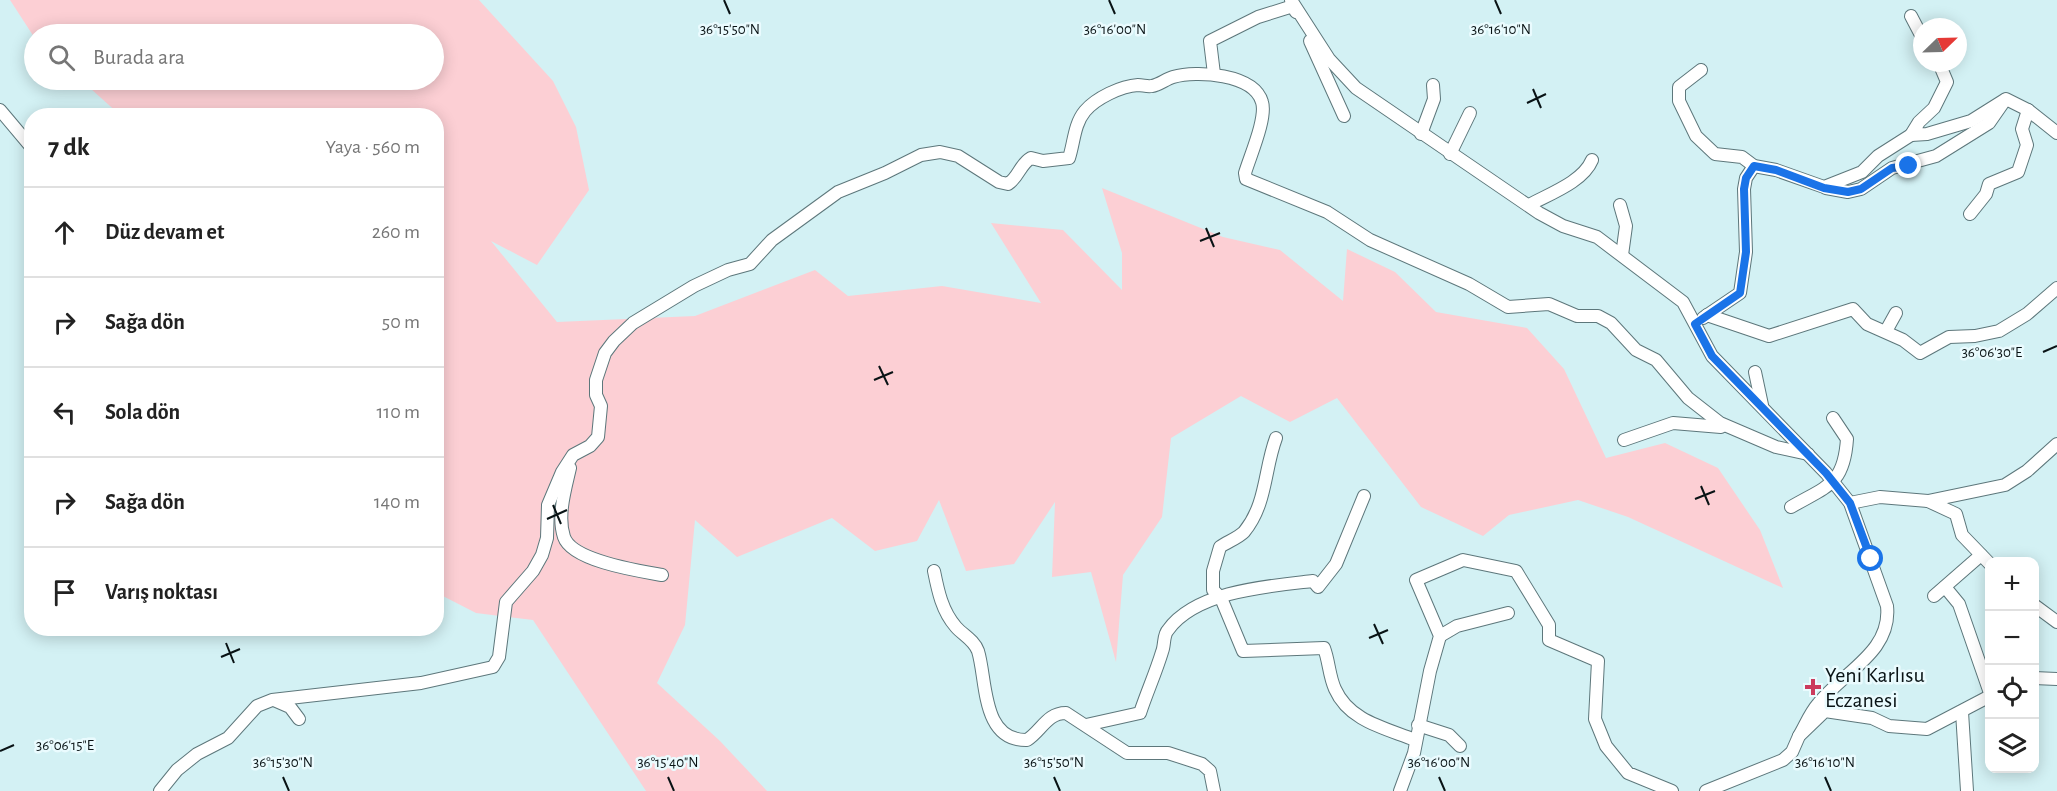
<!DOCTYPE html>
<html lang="tr">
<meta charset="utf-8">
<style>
body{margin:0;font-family:"Alegreya Sans",sans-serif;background:#f2f2f2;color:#222}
.controls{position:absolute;right:18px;bottom:18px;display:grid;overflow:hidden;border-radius:12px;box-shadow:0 3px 15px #0003}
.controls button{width:54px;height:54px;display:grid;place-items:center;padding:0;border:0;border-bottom:2px solid #e0e0e0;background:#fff;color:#222;font:30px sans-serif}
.compass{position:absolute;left:1913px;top:18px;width:54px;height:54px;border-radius:50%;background:#fff;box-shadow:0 3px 15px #0003;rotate:67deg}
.stop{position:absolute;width:18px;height:18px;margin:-14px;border:4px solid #1a73e8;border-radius:50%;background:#fff}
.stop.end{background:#1a73e8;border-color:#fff;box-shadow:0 2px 6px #0008}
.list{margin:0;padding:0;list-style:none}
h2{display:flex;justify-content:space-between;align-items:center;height:78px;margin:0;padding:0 24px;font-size:26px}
h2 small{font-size:20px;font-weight:400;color:#767676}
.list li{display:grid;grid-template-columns:39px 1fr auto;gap:18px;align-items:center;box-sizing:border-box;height:90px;padding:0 24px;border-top:2px solid #e0e0e0}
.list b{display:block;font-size:22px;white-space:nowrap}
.list em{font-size:20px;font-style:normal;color:#767676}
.icon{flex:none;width:33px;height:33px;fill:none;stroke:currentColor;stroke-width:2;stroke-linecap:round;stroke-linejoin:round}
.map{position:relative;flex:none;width:2057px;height:791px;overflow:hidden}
.search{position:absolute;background:#fff;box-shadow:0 3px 15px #0003;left:24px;top:24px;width:420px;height:66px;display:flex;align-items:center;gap:15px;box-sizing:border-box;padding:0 21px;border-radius:33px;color:#767676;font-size:22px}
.panel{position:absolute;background:#fff;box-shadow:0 3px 15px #0003;left:24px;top:108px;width:420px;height:528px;border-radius:24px}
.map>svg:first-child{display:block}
.green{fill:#fccfd4}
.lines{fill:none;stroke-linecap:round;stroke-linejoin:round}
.minor-casing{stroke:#5d777b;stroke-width:14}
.minor{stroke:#fff;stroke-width:12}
.route{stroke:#1a73e8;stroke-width:8}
.ticks{fill:none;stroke:#091315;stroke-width:2}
.poi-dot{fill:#cb3b5d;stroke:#eafbfe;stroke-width:2}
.labels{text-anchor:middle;stroke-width:5;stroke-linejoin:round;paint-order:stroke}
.poi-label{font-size:22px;fill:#091315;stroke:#eafbfe;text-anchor:start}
.ticks-label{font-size:15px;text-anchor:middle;fill:#091315;stroke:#eafbfe;stroke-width:5;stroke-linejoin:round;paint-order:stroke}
</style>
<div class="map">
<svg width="2057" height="791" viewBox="0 0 2057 791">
<rect width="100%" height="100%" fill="#d3f1f4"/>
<!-- green -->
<path class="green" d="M10 0H479L553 81 576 127 589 190 537 265 491 241 557 322 695 316 815 270 848 296 942 286 1041 303 991 223 1063 230 1122 290V253L1102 188 1223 237 1280 250 1343 301 1347 249 1395 272 1436 312 1527 328 1564 369 1606 458 1665 443 1718 468 1760 530 1783 588 1628 517 1578 500 1509 515 1483 536 1421 507 1337 398 1290 422 1241 396 1171 438 1162 517 1123 575 1116 662 1091 572 1052 577 1055 502 1014 564 966 571 939 500 917 541 875 551 832 518 737 557 695 520 685 625 657 683 720 741 767 791H646L533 620 476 613 437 593 436 116H255L253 109 239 116 120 115 81 80H434V34H34V37Z"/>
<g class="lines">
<defs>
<g id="minor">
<path d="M1291 0 1329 59 1356 88 1539 213 1563 226 1597 237 1683 302 1712 356 1826 473 1850 503 1887 606C1892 652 1843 672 1818 704 1810 713 1805 726 1799 736"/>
<path d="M1911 16 1922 37"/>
<path d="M1310 41 1344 116"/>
<path d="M1939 63 1947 82 1934 108 1919 122 1911 135 1927 134 1971 121 2006 99 2028 110 2057 133"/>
<path d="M1701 70 1679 87V101L1696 136 1715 154 1742 157 1754 166 1776 170 1824 187 1862 172 1878 156 1911 135"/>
<path d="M1214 74 1210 41 1258 17 1293 6 1296 12"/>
<path d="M0 110 32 148"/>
<path d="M1421 134 1434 99 1433 85"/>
<path d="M1450 154 1470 113"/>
<path d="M1826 188 1848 192 1861 189 1892 168 1936 156 1989 123 2005 100"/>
<path d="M1529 205C1549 194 1583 182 1592 160"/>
<path d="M1620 205 1626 226 1622 255"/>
<path d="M1970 214 1986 194 1989 184 2018 172 2027 145 2022 129 2028 110"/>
<path d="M1707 315 1769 336 1853 309 1867 324 1903 340 1920 353 1949 337 1975 336 1999 331 2027 314 2057 288"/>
<path d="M1703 318 1740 293 1746 252 1744 189 1746 178 1754 166"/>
<path d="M1886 331 1896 313"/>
<path d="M1755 372 1762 405"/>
<path d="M1276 438C1264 470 1267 504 1244 532 1238 538 1227 542 1220 547L1213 571V590L1221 598 1243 651 1324 648C1329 661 1329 676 1335 689 1349 721 1385 728 1415 740"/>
<path d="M1624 440 1673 423 1721 427"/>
<path d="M570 468C565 490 557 516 564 537 572 561 639 571 662 575"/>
<path d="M1928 501 1956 514 1962 535 1990 564"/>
<path d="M1850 503 1880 497 1928 501 2005 485 2027 471 2057 444"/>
<path d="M1791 507C1827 486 1844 485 1847 439L1833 418"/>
<path d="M934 571C938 591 942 611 956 627 963 635 974 640 978 651 987 680 981 741 1027 740 1042 730 1047 713 1066 713L1127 753H1168L1202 764 1210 771 1214 791"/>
<path d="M1945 587 1959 604 1990 693"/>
<path d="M1934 596 1981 555"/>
<path d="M2034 605 2057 622"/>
<path d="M1440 636 1457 626 1508 613"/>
<path d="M2034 678 2057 679"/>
<path d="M274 700 290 707 299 719"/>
<path d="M1962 712 1967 791"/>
<path d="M1086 725 1140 713C1147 692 1156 672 1162 652 1165 645 1163 635 1168 630 1196 591 1269 586 1313 581L1318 587 1336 564 1364 496"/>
<path d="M1418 725 1449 735 1460 746"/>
<path d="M160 791 177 770 197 754 228 738 257 706 272 700 421 683 493 667 499 657 506 602 533 571 542 555 547 538 548 505 562 472 573 455 590 446 598 437 601 406 596 395V380L605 353 614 341 633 323 694 286 728 270 750 264 772 240 838 192 885 173 921 155 940 152 958 156 999 182 1008 184C1019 177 1020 164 1031 158L1043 161 1069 158C1074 143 1074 124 1085 111 1096 98 1121 86 1138 85 1143 85 1147 87 1152 86 1159 85 1166 79 1173 77 1197 70 1254 74 1262 102 1267 118 1250 156 1245 173L1246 179 1327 212 1370 240 1469 284 1508 307 1549 304 1577 316H1598L1611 323 1636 350 1656 360 1688 398 1720 423 1776 447 1808 454"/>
<path d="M1400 791 1414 753 1430 671 1440 636 1416 580 1463 560 1516 571 1549 625V640L1598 661 1595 719 1606 746 1628 773 1672 791"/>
<path d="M1706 791 1783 760 1792 752 1799 736 1825 711 1872 718 1889 726 1927 729 1990 696"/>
</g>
</defs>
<!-- minor casing -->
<use href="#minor" class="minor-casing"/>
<!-- minor -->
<use href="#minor" class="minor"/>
</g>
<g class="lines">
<!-- route -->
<path class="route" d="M1871 559 1850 503 1826 473 1712 356 1695 324 1740 293 1746 252 1744 189 1746 178 1754 166 1776 170 1824 188 1848 192 1861 189 1892 168 1909 166"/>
</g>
<!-- ticks -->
<path class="ticks" d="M724 0 730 14M1109 0 1115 14M1495 0 1501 14M1533 89 1541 108M1527 103 1546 94M1206 228 1214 247M1200 241 1220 233M2043 352 2057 346M879 366 888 385M874 380 893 372M1701 486 1709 505M1695 499 1715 491M553 505 561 524M547 519 567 510M1374 624 1383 644M1369 638 1388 630M226 643 234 663M221 657 240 649M0 751 14 745M283 777 289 791M668 777 674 791M1054 777 1060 791M1439 777 1445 791M1825 777 1831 791"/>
<!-- markers -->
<path class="poi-dot" d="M1810 678h6v6h6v6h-6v6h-6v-6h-6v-6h6z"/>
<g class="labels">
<!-- poi labels -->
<g class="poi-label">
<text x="1825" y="682">Yeni Karlısu<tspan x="1825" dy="25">Eczanesi</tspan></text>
</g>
</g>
<g class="ticks-label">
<text x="730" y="34">36°15'50"N</text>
<text x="1115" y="34">36°16'00"N</text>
<text x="1501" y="34">36°16'10"N</text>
<text x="1992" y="357">36°06'30"E</text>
<text x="65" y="750">36°06'15"E</text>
<text x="283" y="767">36°15'30"N</text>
<text x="668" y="767">36°15'40"N</text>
<text x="1054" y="767">36°15'50"N</text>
<text x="1439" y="767">36°16'00"N</text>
<text x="1825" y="767">36°16'10"N</text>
</g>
</svg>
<div class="controls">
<button>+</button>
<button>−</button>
<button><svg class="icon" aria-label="locate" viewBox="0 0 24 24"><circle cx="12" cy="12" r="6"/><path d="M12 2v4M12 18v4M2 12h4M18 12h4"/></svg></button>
<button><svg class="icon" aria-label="layers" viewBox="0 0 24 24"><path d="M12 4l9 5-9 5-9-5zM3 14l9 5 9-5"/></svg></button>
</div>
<svg class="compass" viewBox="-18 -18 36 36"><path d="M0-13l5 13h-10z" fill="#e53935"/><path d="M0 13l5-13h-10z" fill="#767676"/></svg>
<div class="stop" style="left:1871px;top:559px"></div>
<div class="stop end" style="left:1909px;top:166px"></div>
<div class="search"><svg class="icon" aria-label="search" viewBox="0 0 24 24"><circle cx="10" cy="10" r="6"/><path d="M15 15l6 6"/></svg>Burada ara</div>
<section class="panel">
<h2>7 dk<small>Yaya · 560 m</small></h2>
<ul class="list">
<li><svg class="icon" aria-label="ahead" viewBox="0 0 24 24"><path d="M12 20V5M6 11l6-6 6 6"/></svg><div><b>Düz devam et</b></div><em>260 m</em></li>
<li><svg class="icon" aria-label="right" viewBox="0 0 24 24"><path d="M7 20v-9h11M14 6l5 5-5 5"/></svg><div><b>Sağa dön</b></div><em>50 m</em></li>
<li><svg class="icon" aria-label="left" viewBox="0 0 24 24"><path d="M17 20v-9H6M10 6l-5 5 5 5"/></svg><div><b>Sola dön</b></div><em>110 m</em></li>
<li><svg class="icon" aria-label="right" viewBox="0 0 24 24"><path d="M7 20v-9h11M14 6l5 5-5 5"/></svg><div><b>Sağa dön</b></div><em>140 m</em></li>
<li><svg class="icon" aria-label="arrive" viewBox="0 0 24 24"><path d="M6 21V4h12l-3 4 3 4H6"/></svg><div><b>Varış noktası</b></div></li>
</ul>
</section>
</div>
